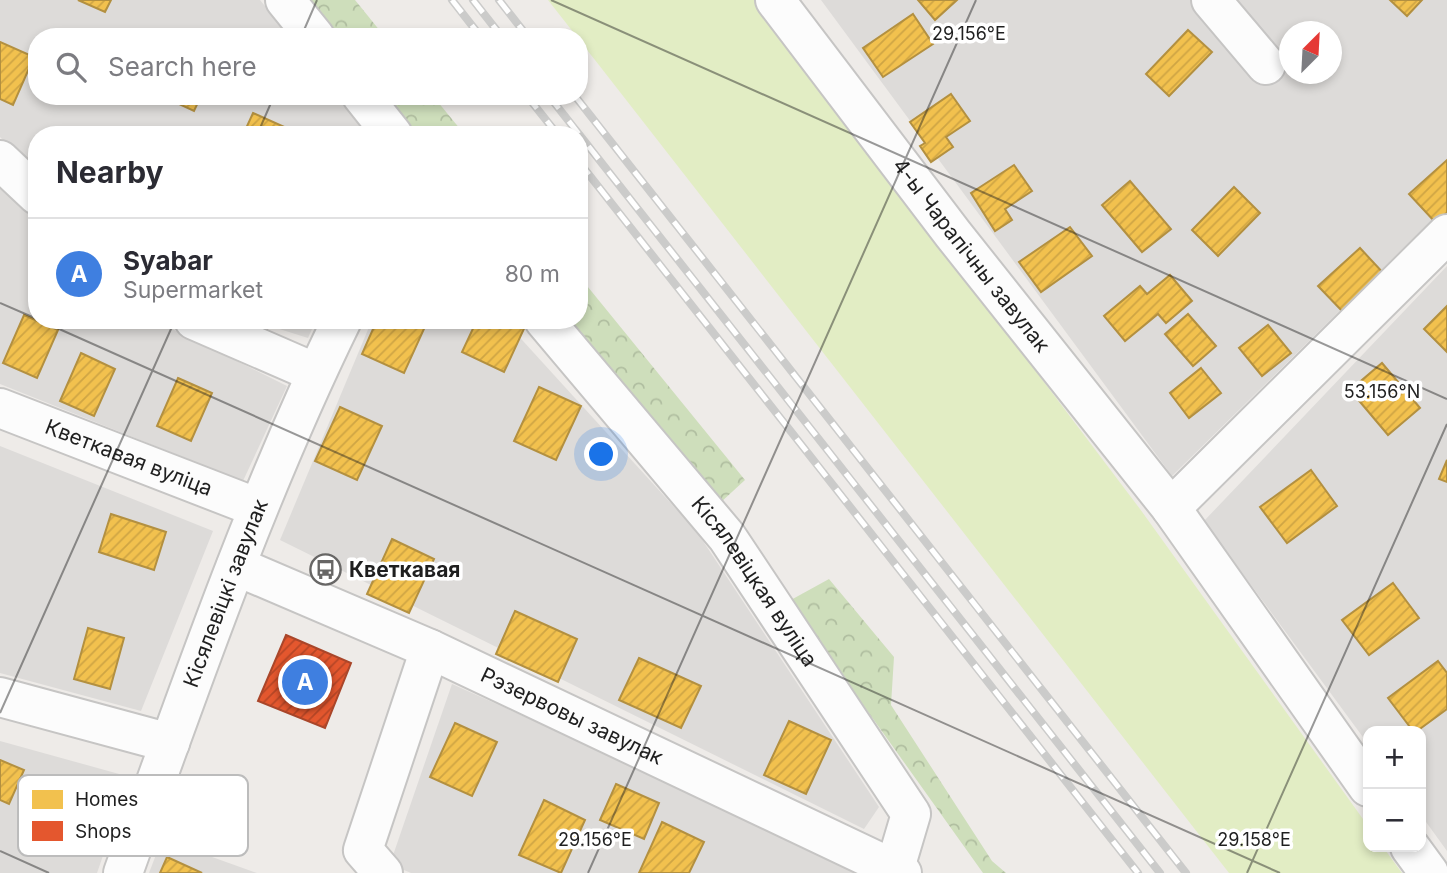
<!DOCTYPE html>
<meta charset="utf-8">
<style>
body{margin:0;font-family:Inter,sans-serif;background:#f7f7f7;color:#2b2b33}
.controls{position:absolute;right:21px;bottom:21px;display:grid;overflow:hidden;border-radius:14px;box-shadow:0 4px 10px #0003}
.controls button{width:63px;height:63px;display:grid;place-items:center;padding:0;border:0;border-bottom:2px solid #e1e1e2;background:#fff;color:#2b2b33;font:35px sans-serif}
.compass{position:absolute;left:1279px;top:21px;width:63px;height:63px;border-radius:50%;background:#fff;box-shadow:0 4px 10px #0003;rotate:24deg}
.you{position:absolute;left:602px;top:455px;width:24px;height:24px;margin:-18px;border:5px solid #fff;border-radius:50%;background:#1a73e8;box-shadow:0 0 0 10px #1a73e833}
.badge{display:grid;place-items:center;width:46px;height:46px;border-radius:50%;background:#ea580c;color:#fff;font-size:23px;font-weight:700}
.pin{position:absolute;translate:-50% -50%;border:4px solid #fff;box-shadow:0 2px 7px #0006}
.list{margin:0;padding:0;list-style:none}
h2{display:flex;justify-content:space-between;align-items:center;height:91px;margin:0;padding:0 28px;font-size:30px}
h2 small{font-size:23px;font-weight:400;color:#7c7c81}
.list li{display:grid;grid-template-columns:46px 1fr auto;gap:21px;align-items:center;box-sizing:border-box;height:112px;padding:0 28px;border-top:2px solid #e1e1e2}
.list b{display:block;font-size:26px;white-space:nowrap}
.list p{margin:0;font-size:23px;white-space:nowrap;color:#7c7c81}
.list em{font-size:23px;font-style:normal;color:#7c7c81}
.icon{flex:none;width:38px;height:38px;fill:none;stroke:currentColor;stroke-width:2;stroke-linecap:round;stroke-linejoin:round}
.map{position:relative;flex:none;width:1447px;height:873px;overflow:hidden}
.search{position:absolute;background:#fff;box-shadow:0 4px 10px #0003;left:28px;top:28px;width:560px;height:77px;display:flex;align-items:center;gap:18px;box-sizing:border-box;padding:0 24px;border-radius:28px;color:#7c7c81;font-size:26px}
.panel{position:absolute;background:#fff;box-shadow:0 4px 10px #0003;left:28px;top:126px;width:560px;height:203px;border-radius:28px}
.map>svg:first-child{display:block}
.residential{fill:#dddbd9;fill-rule:evenodd}
.grass{fill:#e2edc4}
.forest{fill:url(#forest-crowns)}
.homes{fill:url(#homes-hatch);stroke:#b39040;stroke-width:2}
.shops{fill:url(#shops-hatch);stroke:#a9462a;stroke-width:2}
.lines{fill:none;stroke-linecap:round;stroke-linejoin:round}
.minor-casing{stroke:#c6c5c4;stroke-width:42}
.minor{stroke:#fcfcfc;stroke-width:38}
.rail-casing{stroke:#cbcbca;stroke-width:8}
.rail{stroke:#fff;stroke-width:5;stroke-dasharray:16;stroke-linecap:butt}
.ticks{fill:none;stroke:#1f1f1f;stroke-width:2;stroke-opacity:0.45}
.labels{text-anchor:middle;stroke-width:7;stroke-linejoin:round;paint-order:stroke}
.street-label{font-size:21px;fill:#1f1f1f;stroke:#fff}
.poi-label{font-size:21px;font-weight:bold;fill:#1f1f1f;stroke:#fff;text-anchor:start}
.key{fill:#fff;stroke:#bcbcbc;stroke-width:2}
.key-label{font-size:19px;fill:#1f1f1f}
.ticks-label{font-size:18px;text-anchor:middle;fill:#1f1f1f;stroke:#fff;stroke-width:7;stroke-linejoin:round;paint-order:stroke}
</style>
<div class="map">
<svg width="1447" height="873" viewBox="0 0 1447 873">
<defs>
<pattern id="forest-crowns" width="20" height="18" patternUnits="userSpaceOnUse" patternTransform="scale(1.75)"><rect width="20" height="18" fill="#cedebb"/><path d="M2 6a3 3 0 1 1 6 0M12 15a3 3 0 1 1 6 0" fill="none" stroke="#b0bea0"/></pattern>
<pattern id="homes-hatch" width="6" height="6" patternUnits="userSpaceOnUse" patternTransform="scale(1.75)"><rect width="6" height="6" fill="#f2c14e"/><path d="M-1 1l2-2M0 6l6-6M5 7l2-2" fill="none" stroke="#cfa544"/></pattern>
<pattern id="shops-hatch" width="6" height="6" patternUnits="userSpaceOnUse" patternTransform="scale(1.75)"><rect width="6" height="6" fill="#e4572e"/><path d="M-1 1l2-2M0 6l6-6M5 7l2-2" fill="none" stroke="#b84727"/></pattern>
</defs>
<rect width="100%" height="100%" fill="#eeebe8"/>
<!-- residential -->
<g class="residential">
<path d="M0 0H260L290 37H37V96H338L369 135H37V175L0 137Z"/>
<path d="M821 0H1447V205L1172 476ZM1290 32H1332V74H1290Z"/>
<path d="M0 180 37 216V320H154L287 386 243 481 0 384Z"/>
<path d="M1447 266V851L1421 815V731H1368V744L1204 521Z"/>
<path d="M251 320H316L308 338Z"/>
<path d="M372 320H504L697 532 879 807 864 829 280 540Z"/>
<path d="M0 446 213 531 141 711 0 673Z"/>
<path d="M452 684 873 873H411L390 864Z"/>
<path d="M0 741 130 777 97 873H0Z"/>
<path d="M162 839 257 873H149Z"/>
</g>
<!-- grass -->
<path class="grass" d="M548 0H755L1140 509 1368 826V847H1383L1402 873H1229L595 60 579 40V37H577Z"/>
<!-- forest -->
<g class="forest">
<path d="M306 0H355L385 37H336Z"/>
<path d="M385 96H433L465 135H417Z"/>
<path d="M579 276 745 480 720 503 569 320H579Z"/>
<path d="M829 579 894 657 891 705 992 861 1006 873H983L789 601Z"/>
</g>
<!-- homes -->
<g class="homes">
<path d="M78 0H111L105 12Z"/>
<path d="M918 0H957L935 20Z"/>
<path d="M1390 0H1422L1407 16Z"/>
<path d="M913 14 933 44 883 77 863 48Z"/>
<path d="M1188 30 1212 52 1169 96 1146 74Z"/>
<path d="M0 42 34 57 13 105 0 99Z"/>
<path d="M951 94 970 121 946 137 953 147 931 162 920 146 925 143 910 122Z"/>
<path d="M162 96H201L194 111Z"/>
<path d="M253 113 302 135H243Z"/>
<path d="M1447 160V213L1436 223 1409 194Z"/>
<path d="M1014 165 1032 191 1005 209 1012 220 995 231 971 193Z"/>
<path d="M1130 181 1171 229 1142 252 1102 205Z"/>
<path d="M1234 187 1260 213 1218 256 1192 230Z"/>
<path d="M1070 227 1092 256 1041 292 1019 262Z"/>
<path d="M1360 248 1386 276 1345 314 1318 286Z"/>
<path d="M1170 275 1192 301 1166 323 1158 314 1125 341 1104 316 1140 286 1147 294Z"/>
<path d="M1447 306V352L1424 329Z"/>
<path d="M1188 314 1216 346 1193 366 1165 334Z"/>
<path d="M24 315 58 330 37 378 3 363Z"/>
<path d="M230 320H271L263 337Z"/>
<path d="M377 320H428L404 373 362 354Z"/>
<path d="M477 320H528L504 372 462 352Z"/>
<path d="M1268 325 1291 353 1262 376 1239 348Z"/>
<path d="M81 353 115 369 94 416 60 401Z"/>
<path d="M1382 363 1420 408 1388 435 1350 390Z"/>
<path d="M1201 368 1221 393 1189 418 1170 393Z"/>
<path d="M178 378 212 393 191 441 157 426Z"/>
<path d="M539 387 581 406 556 460 514 441Z"/>
<path d="M340 407 382 426 357 480 315 461Z"/>
<path d="M1447 460V482L1439 479Z"/>
<path d="M1311 470 1337 506 1287 543 1260 507Z"/>
<path d="M111 514 166 532 154 570 99 552Z"/>
<path d="M392 539 434 559 409 613 367 594Z"/>
<path d="M1393 583 1419 618 1369 655 1342 620Z"/>
<path d="M515 611 577 639 558 682 496 654Z"/>
<path d="M88 628 124 638 110 689 74 679Z"/>
<path d="M639 658 701 686 681 728 619 700Z"/>
<path d="M1438 661 1447 673V709L1417 731H1413L1388 698Z"/>
<path d="M789 721 831 740 806 794 764 775Z"/>
<path d="M455 723 497 742 472 796 430 777Z"/>
<path d="M0 760 24 770 9 804 0 800Z"/>
<path d="M616 784 659 803 644 839 600 820Z"/>
<path d="M544 800 585 820 561 873 519 855Z"/>
<path d="M662 822 704 842 689 873H639Z"/>
<path d="M167 857 202 873H160Z"/>
</g>
<!-- shops -->
<path class="shops" d="M286 635 351 663 325 728 258 701Z"/>
<g class="lines">
<defs>
<g id="minor">
<path d="M285 0 315 37"/>
<path id="s1" d="M775 0 953 234 1171 508 1368 787"/>
<path d="M1211 0 1266 65"/>
<path d="M362 96 393 135"/>
<path d="M0 160 37 195"/>
<path d="M194 320 316 373"/>
<path id="s2" d="M544 320 727 537 911 814 895 868"/>
<path id="s3" d="M0 408 258 508"/>
<path d="M1171 508 1447 234"/>
<path id="s4" d="M236 566 430 649 902 873"/>
<path d="M0 697 170 743"/>
<path d="M1410 847 1429 873"/>
<path id="s5" d="M123 873C190 687 255 498 342 320"/>
<path d="M383 873 363 850 430 649"/>
</g>
</defs>
<!-- minor casing -->
<use href="#minor" class="minor-casing"/>
<!-- minor -->
<use href="#minor" class="minor"/>
<defs>
<g id="rail">
<path d="M452 0 481 37"/>
<path d="M473 0 502 37"/>
<path d="M499 0 528 37"/>
<path d="M527 96 558 135"/>
<path d="M549 96 1160 873"/>
<path d="M575 96 1186 873"/>
<path d="M579 162 1138 873"/>
</g>
</defs>
<!-- rail casing -->
<use href="#rail" class="rail-casing"/>
<!-- rail -->
<use href="#rail" class="rail"/>
</g>
<!-- ticks -->
<path class="ticks" d="M551 0 1447 399M301 37 317 0M257 135 274 96M0 303 37 319M39 320 1280 873M0 713 175 320M0 851 49 873M588 873 976 0M1247 873 1447 424"/>
<!-- icons -->
<defs>
<symbol id="bus-ring" viewBox="-11 -11 22 22"><circle r="9.5" fill="#fff" stroke="#676665" stroke-width="1.5"/><path d="M-5-6H5V4H4V6H2V4H-2V6H-4V4H-5ZM-3.5-4V0h7V-4ZM-3.5 1.2v1.5H-2V1.2ZM2 1.2v1.5H3.5V1.2Z" fill="#676665"/></symbol>
</defs>
<g fill-rule="evenodd">
<use href="#bus-ring" x="308" y="552" width="35" height="35"/>
</g>
<g class="labels">
<!-- street labels -->
<g class="street-label">
<text dy="7" stroke="none"><textPath href="#s1" startOffset="322">4-ы Чарапічны завулак</textPath></text>
<text dy="7" stroke="none"><textPath href="#s3" startOffset="138">Кветкавая вуліца</textPath></text>
<text dy="7" stroke="none"><textPath href="#s2" startOffset="336">Кісялевіцкая вуліца</textPath></text>
<text dy="7" stroke="none"><textPath href="#s5" startOffset="298">Кісялевіцкі завулак</textPath></text>
<text dy="7" stroke="none"><textPath href="#s4" startOffset="368">Рэзервовы завулак</textPath></text>
</g>
<!-- poi labels -->
<g class="poi-label">
<text x="349" y="577">Кветкавая</text>
</g>
</g>
<!-- legend -->
<rect x="18" y="775" width="230" height="81" rx="10" class="key"/>
<rect x="32" y="790" width="31" height="19" fill="#f2c14e"/>
<rect x="32" y="821" width="31" height="20" fill="#e4572e"/>
<g class="key-label">
<text x="75" y="806">Homes</text>
<text x="75" y="838">Shops</text>
</g>
<g class="ticks-label">
<text x="969" y="40">29.156°E</text>
<text x="1382" y="398">53.156°N</text>
<text x="595" y="846">29.156°E</text>
<text x="1254" y="846">29.158°E</text>
</g>
</svg>
<div class="controls">
<button>+</button>
<button>−</button>
</div>
<svg class="compass" viewBox="-18 -18 36 36"><path d="M0-13l5 13h-10z" fill="#e53935"/><path d="M0 13l5-13h-10z" fill="#7c7c81"/></svg>
<div class="you"></div>
<div class="pin badge" style="left:305px;top:682px;background:#3f7fe0">A</div>
<div class="search"><svg class="icon" aria-label="search" viewBox="0 0 24 24"><circle cx="10" cy="10" r="6"/><path d="M15 15l6 6"/></svg>Search here</div>
<section class="panel">
<h2>Nearby<small></small></h2>
<ul class="list">
<li><span class="badge" style="background:#3f7fe0">A</span><div><b>Syabar</b><p>Supermarket</p></div><em>80 m</em></li>
</ul>
</section>
</div>
